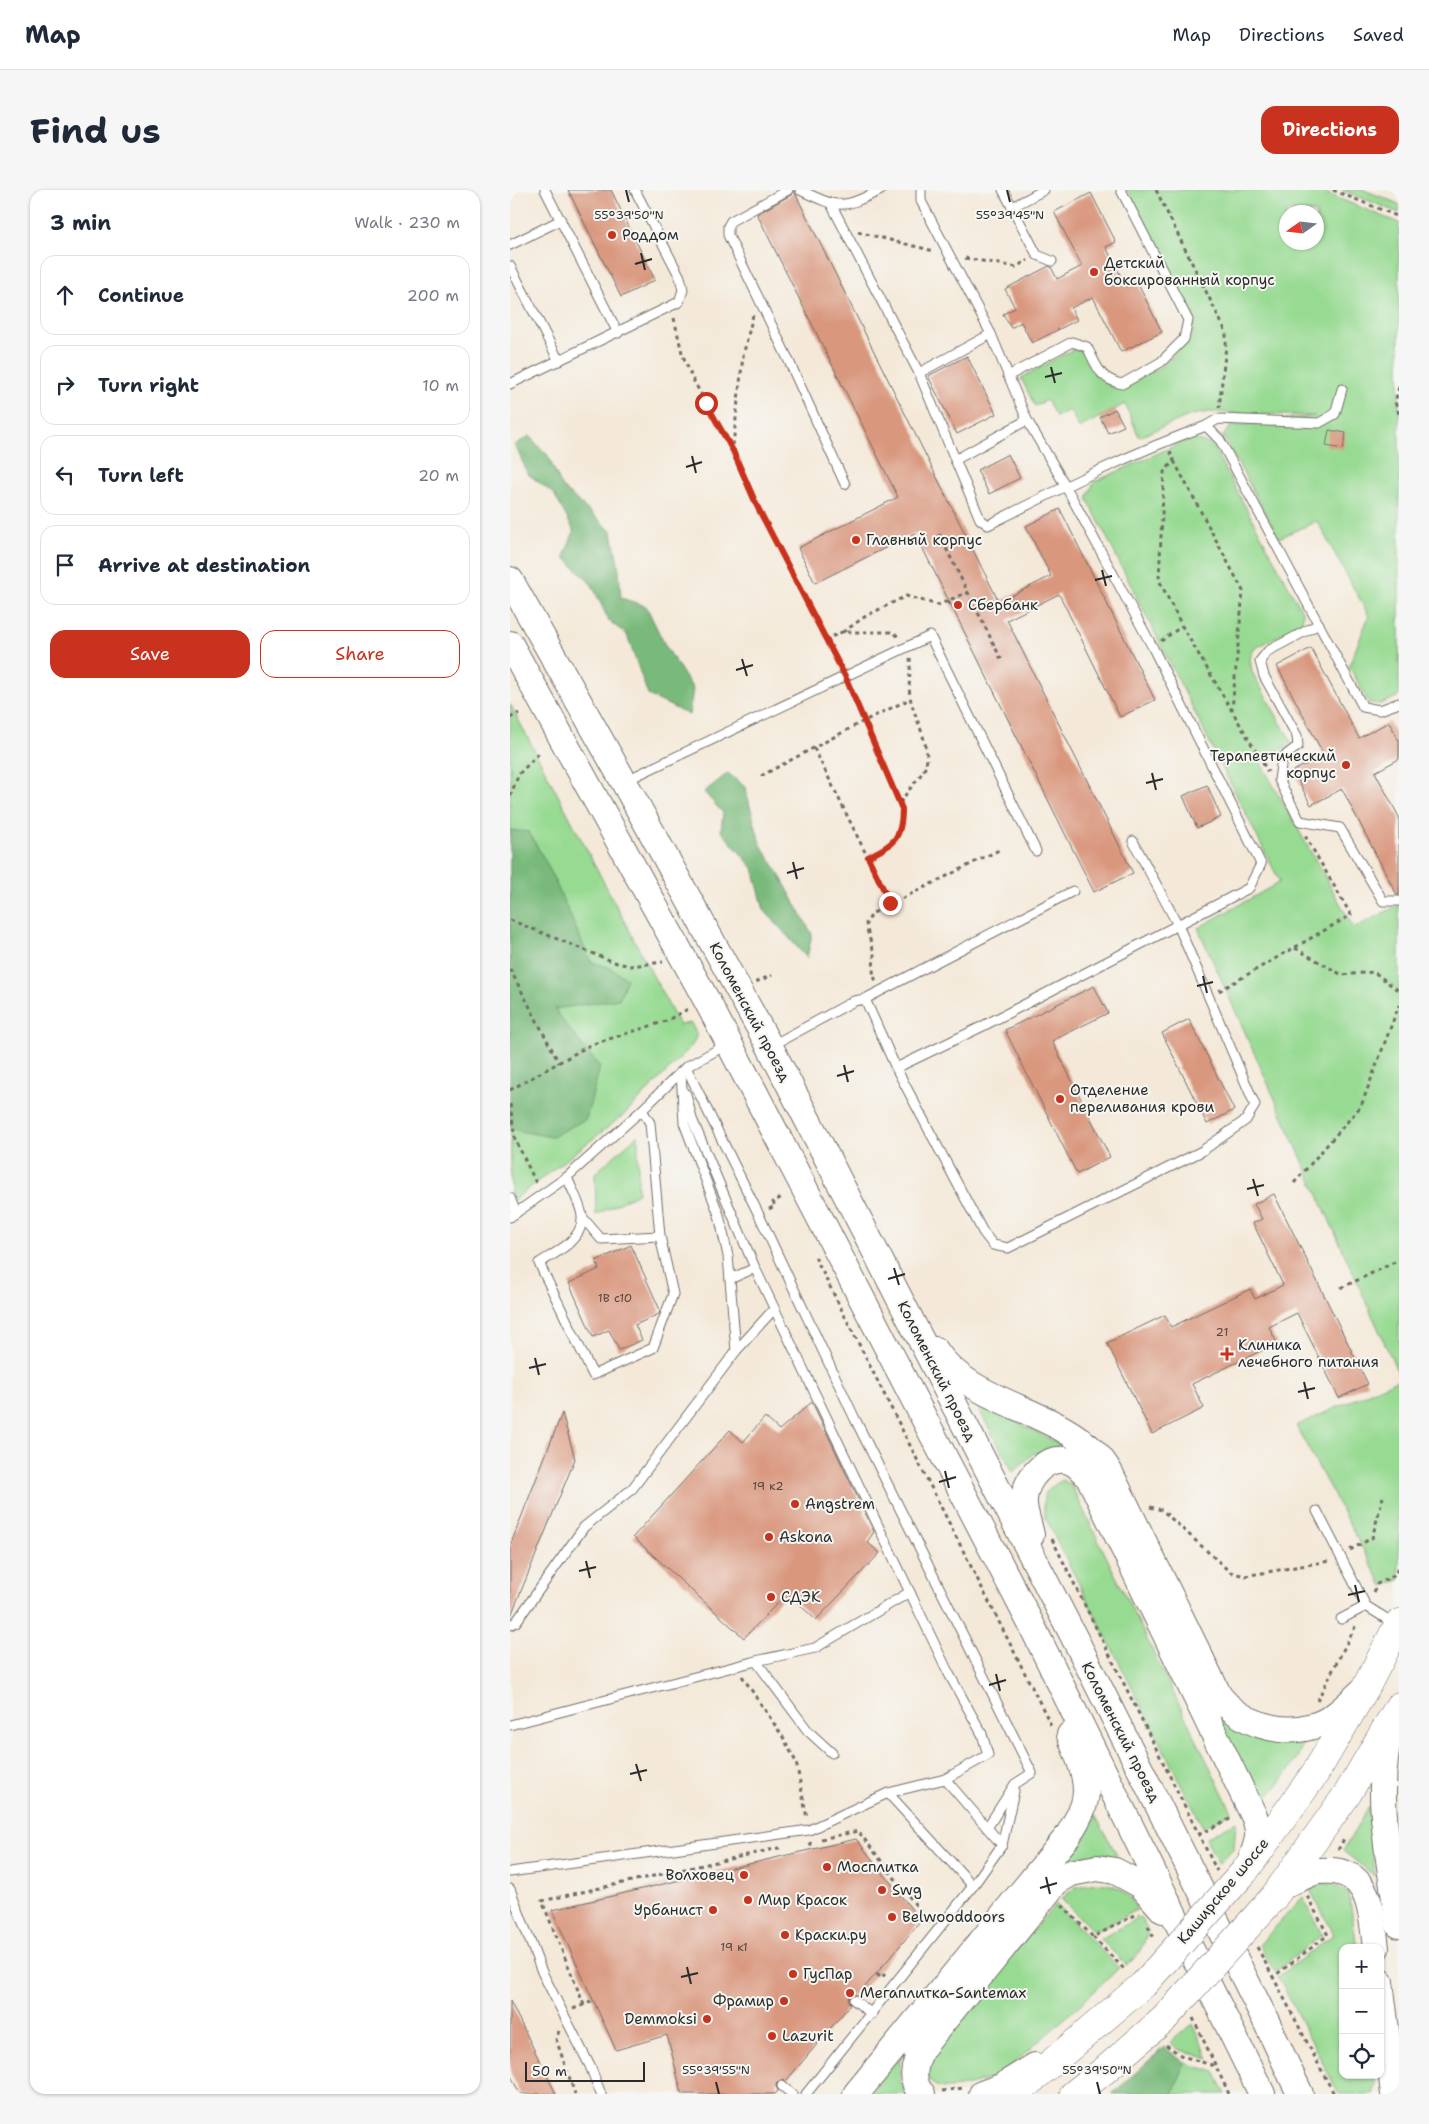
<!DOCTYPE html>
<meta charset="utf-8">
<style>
body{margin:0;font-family:"Shantell Sans",sans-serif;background:#f6f6f7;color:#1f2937}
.controls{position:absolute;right:15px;bottom:15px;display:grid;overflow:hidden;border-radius:10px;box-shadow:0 1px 4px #0004}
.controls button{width:45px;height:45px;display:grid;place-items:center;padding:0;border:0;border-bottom:1px solid #e0e1e3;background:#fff;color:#1f2937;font:25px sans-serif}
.compass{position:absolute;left:769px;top:15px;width:45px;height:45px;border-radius:50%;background:#fff;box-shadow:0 1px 4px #0004;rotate:256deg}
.scale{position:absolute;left:15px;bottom:12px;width:120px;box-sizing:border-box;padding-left:5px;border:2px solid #2b2b2b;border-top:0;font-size:14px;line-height:18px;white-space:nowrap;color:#2b2b2b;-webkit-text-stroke:4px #f6f6f2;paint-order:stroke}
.stop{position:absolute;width:15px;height:15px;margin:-11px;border:4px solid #c8321e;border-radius:50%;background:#fff}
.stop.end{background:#c8321e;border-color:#fff;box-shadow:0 1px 5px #0008}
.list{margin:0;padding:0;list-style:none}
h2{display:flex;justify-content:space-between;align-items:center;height:65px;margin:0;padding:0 20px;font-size:21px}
h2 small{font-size:16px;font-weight:400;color:#747a83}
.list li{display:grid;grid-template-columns:32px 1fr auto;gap:15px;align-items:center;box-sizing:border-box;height:80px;margin:0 10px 10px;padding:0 10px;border:1px solid #e0e1e3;border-radius:15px}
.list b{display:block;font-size:19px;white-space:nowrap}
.list em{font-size:16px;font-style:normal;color:#747a83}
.actions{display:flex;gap:10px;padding:15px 20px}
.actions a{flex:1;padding:11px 0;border:1px solid #c8321e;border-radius:15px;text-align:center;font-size:18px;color:#c8321e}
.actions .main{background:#c8321e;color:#fff}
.icon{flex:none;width:28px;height:28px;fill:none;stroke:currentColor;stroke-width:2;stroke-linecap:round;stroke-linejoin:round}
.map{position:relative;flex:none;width:889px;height:1904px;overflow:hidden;border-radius:15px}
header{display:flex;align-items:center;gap:30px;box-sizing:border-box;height:70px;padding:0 25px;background:#fff;border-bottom:1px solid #e0e1e3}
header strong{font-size:24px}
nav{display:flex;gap:28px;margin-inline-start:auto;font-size:18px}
.intro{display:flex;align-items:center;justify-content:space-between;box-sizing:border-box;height:120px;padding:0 30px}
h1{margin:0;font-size:35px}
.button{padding:12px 22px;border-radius:15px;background:#c8321e;color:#fff;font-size:18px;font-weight:700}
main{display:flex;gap:30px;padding:0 30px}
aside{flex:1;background:#fff;border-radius:15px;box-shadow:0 1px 4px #0004}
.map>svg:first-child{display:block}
.green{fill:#97da92;stroke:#61825e;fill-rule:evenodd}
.forest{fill:#79ba7c;stroke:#527254}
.building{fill:#d9977e}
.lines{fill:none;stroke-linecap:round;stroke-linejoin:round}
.service-casing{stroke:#716e68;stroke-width:11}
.secondary-casing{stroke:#716e68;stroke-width:28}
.primary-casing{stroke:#716e68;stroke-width:29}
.path{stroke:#716e68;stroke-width:3;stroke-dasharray:4 4;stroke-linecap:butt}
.service{stroke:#fff;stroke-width:9}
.secondary{stroke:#fff;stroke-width:26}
.primary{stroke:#fff;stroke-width:28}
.primary-bridge-casing{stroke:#716e68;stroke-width:29;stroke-linecap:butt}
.primary-bridge{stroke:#fff;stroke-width:28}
.route{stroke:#c8321e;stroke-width:6}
.ticks{fill:none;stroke:#2b2b2b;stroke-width:2}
.poi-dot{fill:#c8321e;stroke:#f6f6f2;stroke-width:2}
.labels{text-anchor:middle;stroke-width:4;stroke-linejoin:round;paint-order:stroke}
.number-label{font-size:12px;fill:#564640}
.poi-label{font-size:15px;fill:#2b2b2b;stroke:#f6f6f2;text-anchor:start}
.street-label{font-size:15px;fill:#2b2b2b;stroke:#f6f6f2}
.ticks-label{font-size:12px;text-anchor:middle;fill:#2b2b2b;stroke:#f6f6f2;stroke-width:4;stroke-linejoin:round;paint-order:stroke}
</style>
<header>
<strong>Map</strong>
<nav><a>Map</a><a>Directions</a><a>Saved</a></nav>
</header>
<div class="intro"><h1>Find us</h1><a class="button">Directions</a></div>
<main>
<aside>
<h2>3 min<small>Walk · 230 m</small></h2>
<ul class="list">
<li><svg class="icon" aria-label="ahead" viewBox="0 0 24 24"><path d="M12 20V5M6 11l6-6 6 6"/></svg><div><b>Continue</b></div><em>200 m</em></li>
<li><svg class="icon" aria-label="right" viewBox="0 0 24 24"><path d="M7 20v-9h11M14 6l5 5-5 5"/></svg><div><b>Turn right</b></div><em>10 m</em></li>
<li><svg class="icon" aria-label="left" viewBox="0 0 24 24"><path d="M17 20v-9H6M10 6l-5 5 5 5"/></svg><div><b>Turn left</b></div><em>20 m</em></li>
<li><svg class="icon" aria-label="arrive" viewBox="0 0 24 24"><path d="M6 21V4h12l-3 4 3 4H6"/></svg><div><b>Arrive at destination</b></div></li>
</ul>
<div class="actions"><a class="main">Save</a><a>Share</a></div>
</aside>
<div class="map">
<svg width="889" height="1904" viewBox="0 0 889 1904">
<rect width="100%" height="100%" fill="#f6f6f2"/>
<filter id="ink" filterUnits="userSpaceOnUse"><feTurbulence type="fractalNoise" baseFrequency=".02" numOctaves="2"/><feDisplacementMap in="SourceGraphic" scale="10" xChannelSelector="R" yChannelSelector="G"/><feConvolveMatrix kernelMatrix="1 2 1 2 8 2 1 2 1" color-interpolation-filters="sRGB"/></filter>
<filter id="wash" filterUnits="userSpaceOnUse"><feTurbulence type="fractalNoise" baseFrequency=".0096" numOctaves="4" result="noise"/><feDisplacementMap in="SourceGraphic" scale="20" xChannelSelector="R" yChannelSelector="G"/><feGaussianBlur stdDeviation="1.12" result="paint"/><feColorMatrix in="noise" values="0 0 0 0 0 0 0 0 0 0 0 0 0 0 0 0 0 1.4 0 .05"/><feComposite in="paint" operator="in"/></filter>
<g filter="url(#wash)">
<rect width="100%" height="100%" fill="#f4e9d9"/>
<!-- green -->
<g class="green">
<path d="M618 0H808L889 33V506L871 514 859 513 839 476 859 426 807 331 769 348 713 246 721 236 805 226 699 222 681 225 629 247 615 214 569 238 560 220 546 227 537 210 525 216 511 188 564 159 574 161 586 185 598 196 612 198 654 175 683 145V125ZM776 22H806V52H776Z"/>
<path d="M832 0H854L889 14V23Z"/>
<path d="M682 248 702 255 793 423 792 433 744 459 740 469 742 482 782 553 750 572 844 738 889 715V1185L688 738 770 692 577 308 584 292Z"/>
<path d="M0 514 169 835 181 833 187 845 181 857 115 924 1 1012Z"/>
<path d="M128 945V1003L86 1025 85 983Z"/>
<path d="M889 1189V1390L873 1396 786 1236Z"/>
<path d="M472 1214 559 1259 533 1261 523 1264 503 1282 468 1218Z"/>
<path d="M553 1290 561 1295 722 1622 693 1637 535 1327C532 1304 533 1301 553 1290Z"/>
<path d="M707 1527C741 1533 752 1555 793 1552 790 1570 767 1596 755 1610L749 1609Z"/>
<path d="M859 1616 865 1686 833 1661Z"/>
<path d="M585 1625 607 1665 605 1666 590 1664 556 1670Z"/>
<path d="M726 1632 724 1658 708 1674 696 1648Z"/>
<path d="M585 1693C608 1694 617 1700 627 1720L584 1742 551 1709 566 1697Z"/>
<path d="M812 1693 826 1695 839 1704 847 1758H833V1885H864L866 1896 863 1904H829L768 1787 824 1744 800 1700Z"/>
<path d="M793 1707 812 1745 765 1782 749 1755Z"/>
<path d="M546 1714 609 1778C580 1806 551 1832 521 1858 510 1868 498 1882 485 1887 472 1892 451 1898 436 1898 412 1897 416 1877 420 1860Z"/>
<path d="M630 1727 638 1741C633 1755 630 1766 616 1775L590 1749Z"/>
<path d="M683 1834 699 1869 668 1859 660 1852Z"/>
<path d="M390 1866V1892L397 1904H359Z"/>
<path d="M675 1873 705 1882 716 1904H663Z"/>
</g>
<!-- forest -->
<g class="forest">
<path d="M19 246 37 264 52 297 102 342 109 380 111 408 136 416 155 455 183 499 179 525 138 505 117 445 99 431 82 395 54 367 64 341 44 304 18 284 5 255Z"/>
<path d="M218 583 235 597 250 653 273 691 302 744 297 768 254 720 243 678 211 641 213 623 194 602Z"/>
<path d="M0 640 19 642 38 676 81 772 99 777 117 789 109 809 45 819 55 834 90 877 76 929 41 947 9 941 0 936Z"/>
<path d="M654 1857 675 1873 663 1904H602Z"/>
</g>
<g id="blocks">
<!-- building -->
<g class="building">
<path d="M58 0H101L145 90 111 107Z"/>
<path d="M284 1 489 412 541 386 516 336 550 319 645 510 610 527 549 404 497 430 623 683 584 702 405 343 305 393 288 358 388 307 247 24 281 5Z"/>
<path d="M581 3 606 52 596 57 616 96 626 90 652 142 611 162 583 107 561 118 567 130 522 153 511 132 501 138 493 124 505 118 495 99 539 76 541 77 547 89 572 76 544 22Z"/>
<path d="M457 166 486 224 447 244 418 186Z"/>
<path d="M605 219 614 236 598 243 590 227Z"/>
<path d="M819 240 836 243 833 259 816 256Z"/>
<path d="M498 264 510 288 479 304 467 280Z"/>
<path d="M801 458 849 548 879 532 889 551V569L865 582 889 627V705H887L832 599 801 615 783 581 814 565 767 476Z"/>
<path d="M697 595 711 627 687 638 673 606Z"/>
<path d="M584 796 598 823 542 851 600 967 567 984 495 840Z"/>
<path d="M679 829 724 920 697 934 652 843Z"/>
<path d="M764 1004 858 1194 829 1208 787 1123 759 1137 767 1153 682 1194 694 1218 642 1244 597 1153 655 1125 661 1137 740 1099 745 1109 773 1095 743 1033 752 1029 744 1014Z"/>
<path d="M121 1055 150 1120 149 1124 125 1135 132 1150 109 1160 99 1140 83 1147 59 1093 89 1079 86 1071Z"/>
<path d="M302 1212 364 1342 357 1352 370 1363 306 1430 277 1403 234 1448 123 1347 220 1240 233 1252 255 1227 269 1240Z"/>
<path d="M52 1223 65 1269 0 1428V1356Z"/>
<path d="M346 1649 411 1731 348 1805 344 1804 339 1806 338 1810 340 1815 276 1891 272 1890 267 1892 266 1896 268 1901 265 1904H172L157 1845 106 1860 42 1720Z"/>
<path d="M0 1811 46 1904H10L0 1884Z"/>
</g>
</g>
</g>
<g filter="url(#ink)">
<use href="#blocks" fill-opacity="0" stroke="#716e68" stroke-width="1"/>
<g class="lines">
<defs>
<g id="service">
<path d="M35 0 108 143"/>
<path d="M278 0 221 31 218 36V45L278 169 335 294"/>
<path d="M290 0C330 19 331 19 371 0"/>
<path d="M493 0 502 17 534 0"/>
<path d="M321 14 409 183 470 329 478 335C549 299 621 263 696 236L710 250 853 517 870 520 889 513"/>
<path d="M502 17 527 65 542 71"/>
<path d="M0 55 51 30"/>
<path d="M0 76 49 171"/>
<path d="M409 183 481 144"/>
<path d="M498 186 562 152 577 157C587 176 589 189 612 194L651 172 674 149 678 130 611 0"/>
<path d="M0 194 169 112 173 100 170 87 125 0"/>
<path d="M696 236 708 229 809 233 825 224 832 199"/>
<path d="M445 270 517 230"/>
<path d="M809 434 758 461 750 471 754 486 787 546 788 556 772 568 769 590 790 631 830 638 873 711H889"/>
<path d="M117 590 420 446 526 661"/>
<path d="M355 809 386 878 473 1042 483 1055 498 1058 692 961 736 930 745 915 668 735 623 651"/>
<path d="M261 856 344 811 355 809 563 701"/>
<path d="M176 877 249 1025 345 1229 522 1583 505 1594 477 1638"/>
<path d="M386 878 471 837 739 698 751 674 643 458 555 295 517 230 481 144 411 11V0"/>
<path d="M171 882 174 933 209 1025 218 1066 226 1161"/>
<path d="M176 904 182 929 245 1078"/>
<path d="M57 987C61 998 72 1017 72 1027 74 1049 44 1064 29 1073L83 1185 143 1158 163 1104 150 1046 140 933 132 920"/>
<path d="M0 1008 6 1023"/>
<path d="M0 1027 57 987 132 920 176 877 218 854"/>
<path d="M73 1028 91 1049 150 1046"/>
<path d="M807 1321 856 1416 885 1434"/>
<path d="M831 1429 856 1416"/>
<path d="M0 1435 6 1432 74 1337 122 1299 226 1161 264 1119"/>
<path d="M246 1471 305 1458 400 1402"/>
<path d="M0 1535 246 1471 298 1541 322 1563"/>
<path d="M435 1589 492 1655"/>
<path d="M378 1603 463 1696"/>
<path d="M0 1682 299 1640 378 1603 435 1589 478 1565 472 1544 438 1482 245 1078 220 1089"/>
<path d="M0 1699 32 1782 80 1876 91 1904"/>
<path d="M344 1810 362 1824"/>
<path d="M272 1896 282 1904"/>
<path d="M296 1904 463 1696 492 1655 504 1601"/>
</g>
<g id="secondary">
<path d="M0 390 114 592 260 857 567 1453 755 1829 790 1904"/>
<path d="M0 454 197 811 520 1432 752 1904"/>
<path d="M425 1160C460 1214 543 1218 586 1264 591 1269 596 1276 600 1283L709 1506C730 1533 769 1546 803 1536 822 1531 836 1516 850 1503"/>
<path d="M521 1345C519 1334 513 1320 514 1310 515 1289 536 1264 559 1271 568 1274 574 1282 580 1289L744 1626C752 1645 747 1653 741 1671"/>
<path d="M882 1535C862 1599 880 1670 889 1735"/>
<path d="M772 1696C782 1692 793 1686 804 1682 810 1680 816 1681 823 1681 862 1684 862 1728 866 1758"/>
<path d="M870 1792 884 1904"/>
<path d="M346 1904 558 1646C563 1636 571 1625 574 1614 581 1591 568 1567 560 1545"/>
<path d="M412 1904C399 1891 405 1874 411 1859L546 1692 561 1683 587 1678 605 1681 631 1695 653 1720"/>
<path d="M472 1904 491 1897 525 1876"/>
</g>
<g id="primary">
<path d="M734 1682 806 1582 856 1497 889 1433"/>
<path d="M763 1708 838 1603 889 1516"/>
<path d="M505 1904 633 1795"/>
<path d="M564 1904 595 1880 654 1829"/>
</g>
</defs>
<!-- service casing -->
<use href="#service" class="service-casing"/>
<!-- secondary casing -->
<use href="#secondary" class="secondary-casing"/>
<!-- primary casing -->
<use href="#primary" class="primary-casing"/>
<!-- path -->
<g class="path">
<path d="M646 0 716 142V156L709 218"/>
<path d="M823 0 889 27"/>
<path d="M348 42 424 61"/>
<path d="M455 68 506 77 518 70"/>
<path d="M243 125 233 166 223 255 225 267 247 316 330 477"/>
<path d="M164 128 172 163 182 188 223 260"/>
<path d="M889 197 885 212 889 224"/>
<path d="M660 261 664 271 654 282 649 390 672 436 758 582"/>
<path d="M664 271 733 401 722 520"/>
<path d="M429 344 493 473"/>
<path d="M437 412 441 415 439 416"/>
<path d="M333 442 356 426 396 406 428 415 458 402"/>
<path d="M315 450 332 442H383L390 448"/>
<path d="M651 451 672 436"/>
<path d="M339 496 392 619C392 650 383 654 358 667"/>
<path d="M0 528 9 523"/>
<path d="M304 558 380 713"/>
<path d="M251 586 354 531 400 509"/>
<path d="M0 606 9 584 31 561"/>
<path d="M390 613C396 602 415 582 416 575 421 554 403 526 400 506 398 493 401 480 400 467"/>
<path d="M0 730 107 773 122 776 153 772"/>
<path d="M785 758 832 785 864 782 889 801"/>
<path d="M0 779 49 873"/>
<path d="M366 791C361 781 364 775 364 764 363 757 357 743 356 733L363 723 491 659"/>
<path d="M246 792 262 785"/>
<path d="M709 801 841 725 794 644"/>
<path d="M0 900 80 855 156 831 178 819"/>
<path d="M0 914 5 949 27 995"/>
<path d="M784 993 851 916 889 815"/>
<path d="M259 1019 265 1016 263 1012 274 1006"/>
<path d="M305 1067 542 1537"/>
<path d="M831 1098 889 1070"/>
<path d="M640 1317 652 1320 720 1382 735 1386 819 1371"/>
<path d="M542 1349 707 1681"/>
<path d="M840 1360 862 1348 873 1307"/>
<path d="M863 1402 867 1394 884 1386 889 1377"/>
<path d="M232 1486 273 1547 286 1572 297 1628"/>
<path d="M807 1511 846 1435"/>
<path d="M688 1645 722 1628"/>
<path d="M311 1649 348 1641 419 1732 417 1733"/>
<path d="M300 1652 302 1660"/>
<path d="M828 1660 835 1647"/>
<path d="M797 1706 818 1745 763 1787 824 1904"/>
<path d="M552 1715 583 1747 629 1723"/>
<path d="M638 1736 645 1750"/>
<path d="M583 1747 616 1781"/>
<path d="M747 1757 763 1787"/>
<path d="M367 1784 371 1788 375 1784"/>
<path d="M74 1815 32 1711 273 1657"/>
<path d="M63 1819 83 1811"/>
<path d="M683 1828 719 1904"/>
<path d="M49 1841 46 1849 65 1904"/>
<path d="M656 1855 672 1866 705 1876"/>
<path d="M432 1901 453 1898"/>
</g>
<!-- service -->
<use href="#service" class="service"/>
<!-- secondary -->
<use href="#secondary" class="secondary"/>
<!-- primary -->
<use href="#primary" class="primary"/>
<defs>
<g id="primary-bridge">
<path d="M633 1795 734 1682"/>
<path d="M654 1829 763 1708"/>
</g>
</defs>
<!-- primary-bridge casing -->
<use href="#primary-bridge" class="primary-bridge-casing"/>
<!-- primary-bridge -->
<use href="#primary-bridge" class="primary-bridge"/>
</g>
</g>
<g class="lines" filter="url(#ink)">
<!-- route -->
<path class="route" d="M196 213 223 261 247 316 335 486 392 619C392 650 383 654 358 667L380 713"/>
</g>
<!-- ticks -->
<path class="ticks" d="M116 0 119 12M497 0 500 12M131 63 135 80M125 74 142 69M541 177 545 193M535 187 552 183M182 266 186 283M176 277 192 272M592 380 596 396M585 390 602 386M232 469 237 486M226 480 243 475M642 583 646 600M636 593 653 589M283 672 287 689M277 683 294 678M693 786 697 803M687 796 703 792M334 875 338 892M327 886 344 881M743 989 748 1006M737 999 754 995M384 1078 389 1095M378 1089 395 1084M25 1168 29 1185M19 1178 36 1174M794 1192 798 1209M788 1202 805 1198M435 1281 439 1298M429 1292 446 1287M76 1371 80 1388M69 1381 86 1377M845 1395 849 1412M838 1405 855 1401M486 1484 490 1501M479 1495 496 1490M126 1574 131 1591M120 1584 137 1580M536 1687 540 1704M530 1698 547 1693M177 1777 181 1794M171 1787 188 1783M206 1892 209 1904M587 1892 590 1904"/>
<!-- markers -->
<g class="poi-dot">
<circle cx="102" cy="45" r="5"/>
<circle cx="584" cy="82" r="5"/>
<circle cx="346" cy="350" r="5"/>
<circle cx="448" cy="415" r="5"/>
<circle cx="836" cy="575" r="5"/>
<circle cx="550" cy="909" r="5"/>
<path d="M714.5 1156.5h5v5h5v5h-5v5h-5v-5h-5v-5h5z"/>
<circle cx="285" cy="1314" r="5"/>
<circle cx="259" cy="1347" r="5"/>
<circle cx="261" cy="1407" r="5"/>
<circle cx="317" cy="1677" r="5"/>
<circle cx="234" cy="1685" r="5"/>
<circle cx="372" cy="1700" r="5"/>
<circle cx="238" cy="1710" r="5"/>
<circle cx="203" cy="1720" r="5"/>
<circle cx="382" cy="1727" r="5"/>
<circle cx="275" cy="1745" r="5"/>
<circle cx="283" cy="1784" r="5"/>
<circle cx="340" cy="1803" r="5"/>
<circle cx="274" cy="1811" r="5"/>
<circle cx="197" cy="1829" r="5"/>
<circle cx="262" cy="1846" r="5"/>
</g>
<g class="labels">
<!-- number labels -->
<g class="number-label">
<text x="105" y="1112">1В с10</text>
<text x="712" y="1146">21</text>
<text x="258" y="1300">19 к2</text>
<text x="224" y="1761">19 к1</text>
</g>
<!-- poi labels -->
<g class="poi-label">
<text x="112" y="50">Роддом</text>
<text x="594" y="78">Детский<tspan x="594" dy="17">боксированный корпус</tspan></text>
<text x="356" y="355">Главный корпус</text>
<text x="458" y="420">Сбербанк</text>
<text x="826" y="571" text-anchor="end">Терапевтический<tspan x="826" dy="17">корпус</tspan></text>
<text x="560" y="905">Отделение<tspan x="560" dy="17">переливания крови</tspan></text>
<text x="728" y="1160">Клиника<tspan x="728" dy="17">лечебного питания</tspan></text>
<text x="295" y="1319">Angstrem</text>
<text x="269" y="1352">Askona</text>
<text x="271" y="1412">СДЭК</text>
<text x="327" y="1682">Мосплитка</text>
<text x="224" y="1690" text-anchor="end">Волховец</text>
<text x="382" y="1705">Swg</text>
<text x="248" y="1715">Мир Красок</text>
<text x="193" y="1725" text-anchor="end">Урбанист</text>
<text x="392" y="1732">Belwooddoors</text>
<text x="285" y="1750">Краски.ру</text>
<text x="293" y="1789">ГусПар</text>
<text x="350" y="1808">Мегаплитка-Santemax</text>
<text x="264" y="1816" text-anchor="end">Фрамир</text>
<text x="187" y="1834" text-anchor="end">Demmoksi</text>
<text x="272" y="1851">Lazurit</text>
</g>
<!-- street labels -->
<g class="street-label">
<text transform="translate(240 822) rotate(62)" y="5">Коломенский проезд</text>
<text transform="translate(427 1181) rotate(63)" y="5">Коломенский проезд</text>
<text transform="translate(611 1542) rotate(63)" y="5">Коломенский проезд</text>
<text transform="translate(713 1701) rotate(-50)" y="5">Каширское шоссе</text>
</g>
</g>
<g class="ticks-label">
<text x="119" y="29">55°39'50"N</text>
<text x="500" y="29">55°39'45"N</text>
<text x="206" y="1884">55°39'55"N</text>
<text x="587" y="1884">55°39'50"N</text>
</g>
</svg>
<div class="controls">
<button>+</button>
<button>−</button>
<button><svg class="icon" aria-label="locate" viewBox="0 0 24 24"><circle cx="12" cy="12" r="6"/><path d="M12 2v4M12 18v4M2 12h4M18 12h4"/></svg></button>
</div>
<svg class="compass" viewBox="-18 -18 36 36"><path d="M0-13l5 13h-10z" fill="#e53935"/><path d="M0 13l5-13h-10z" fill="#747a83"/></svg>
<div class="scale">50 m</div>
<div class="stop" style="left:196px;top:213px"></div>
<div class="stop end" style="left:380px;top:713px"></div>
</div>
</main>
